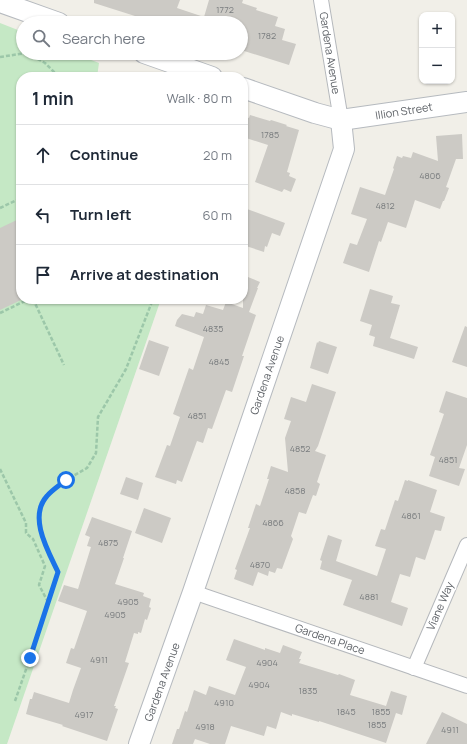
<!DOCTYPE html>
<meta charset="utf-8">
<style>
body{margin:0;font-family:Manrope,sans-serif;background:#f2f2f3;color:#1f2937}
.controls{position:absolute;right:12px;top:12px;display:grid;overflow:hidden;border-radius:8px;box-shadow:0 1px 3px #0004}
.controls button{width:36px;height:36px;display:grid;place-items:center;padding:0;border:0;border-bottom:1px solid #e0e1e3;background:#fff;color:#1f2937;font:20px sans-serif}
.stop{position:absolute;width:12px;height:12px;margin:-9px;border:3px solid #1a73e8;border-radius:50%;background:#fff}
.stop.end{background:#1a73e8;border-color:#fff;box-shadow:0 1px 4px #0008}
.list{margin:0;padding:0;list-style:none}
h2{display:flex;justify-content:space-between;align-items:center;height:52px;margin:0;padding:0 16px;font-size:17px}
h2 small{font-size:13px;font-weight:400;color:#747a83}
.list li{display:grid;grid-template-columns:26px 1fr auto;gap:12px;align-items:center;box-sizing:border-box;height:60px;padding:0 16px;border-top:1px solid #e0e1e3}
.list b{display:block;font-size:15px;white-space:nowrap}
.list em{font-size:13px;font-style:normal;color:#747a83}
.icon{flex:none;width:22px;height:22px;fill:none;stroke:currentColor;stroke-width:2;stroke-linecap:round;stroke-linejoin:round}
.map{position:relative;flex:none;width:467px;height:744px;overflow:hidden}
.search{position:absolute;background:#fff;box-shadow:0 1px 3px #0004;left:16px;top:16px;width:232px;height:44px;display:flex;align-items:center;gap:10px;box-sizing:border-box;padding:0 14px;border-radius:22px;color:#747a83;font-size:15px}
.panel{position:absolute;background:#fff;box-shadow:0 1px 3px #0004;left:16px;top:72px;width:232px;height:232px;border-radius:16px}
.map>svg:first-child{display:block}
.green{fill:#c5e8c5}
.building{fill:#cccac5}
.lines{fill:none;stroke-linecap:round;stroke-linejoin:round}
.street-casing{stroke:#b5b8bc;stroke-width:16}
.secondary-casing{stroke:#b6babf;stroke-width:22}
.path{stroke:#9cc7a9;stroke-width:2.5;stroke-dasharray:4 2;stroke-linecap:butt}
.street{stroke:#fff;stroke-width:14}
.secondary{stroke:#fff;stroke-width:20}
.route{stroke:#1a73e8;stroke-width:5}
.labels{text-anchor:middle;stroke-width:3;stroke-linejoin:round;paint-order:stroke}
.number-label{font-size:9px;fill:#7a7d7f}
.street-label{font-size:11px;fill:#5f6368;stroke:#fff}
</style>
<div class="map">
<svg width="467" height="744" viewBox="0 0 467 744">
<rect width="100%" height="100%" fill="#f1efe8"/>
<!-- green -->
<path class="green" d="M0 23 23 32V53H73L99 63 97 77H21V299H161L7 744H0Z"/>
<!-- building -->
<g class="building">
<path d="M94 0H180L177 8 204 17 209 0H243L242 3 257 8 256 10 278 17 275 26 285 29 282 40 296 44 289 65 241 50V23H157L94 3Z"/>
<path d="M250 115 270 121 271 120 287 125 286 126 299 130 287 172 290 173 289 176 296 179 291 192 284 189 282 192 255 182 268 145 243 137V116L249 118Z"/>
<path d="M462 134 463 159H456L446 187 449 188 444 201H443L440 209 415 200 406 228 388 222 381 242 379 241 369 272 343 263 350 243 357 245 367 219 351 214 360 187 385 195 394 169 393 168 397 156 402 158 403 156 411 158 413 152 438 161 436 136Z"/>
<path d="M247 209 285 223 280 236 272 233 267 247 265 246 264 252 243 245V221Z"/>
<path d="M21 218V300L0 310V228Z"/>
<path d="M243 275 260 282 257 288H258L249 312 256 315 242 356H244L232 392 226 390 212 429 208 428 203 443 197 441 182 482 177 480 176 484 155 477 167 445 170 446 180 417 173 414 189 368 193 370 204 337 175 326 177 320 182 314 194 317 196 312 203 314 206 305 223 310 226 302 243 308Z"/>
<path d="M370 289 393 296 391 303 400 305 390 338 418 347 414 359 373 346 375 337 369 335 372 325 360 321Z"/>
<path d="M465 326 467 327V367L452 362Z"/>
<path d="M149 340 169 347 159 376 139 369Z"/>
<path d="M319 341 337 347 328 374 310 368 317 342 318 343Z"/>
<path d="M312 384 336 392 318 446 315 451 326 455 317 482 320 484 316 496 313 495 306 514 299 512 291 536 293 539 282 569 277 568 275 573 269 571 268 576 258 572 253 586 234 579 237 570 235 569 250 528H248L256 504 260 506 269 479H267L271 466 288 472 285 438 291 421 284 419 291 397 306 402Z"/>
<path d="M446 391 467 398V445L459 468 465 469 459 486 429 476 435 457 430 455 444 414 439 412Z"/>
<path d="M126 477 143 483 138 500 120 494Z"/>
<path d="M405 480 408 481V480L437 490 430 512 445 517 441 531 435 530 425 560 416 557 410 577 400 574 391 602 408 608 402 626 343 605 352 580 320 569 322 561 320 560 328 535 342 540 336 561 377 576 386 549 375 546 381 529 385 530 395 500 398 501Z"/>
<path d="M144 508 171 518 162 543 135 533Z"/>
<path d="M92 517 132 531 123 558H124L115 584 144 593 143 596 151 599 149 607 151 608 147 620 145 619 141 633 138 632V634L134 633 125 662 129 663 114 706H116L115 708 118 709 107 741 62 726 63 725 26 714 30 699H32L34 692 69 703 73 690 81 668 66 663 71 648 74 649 87 611 58 601 64 585 78 589 91 547 87 546 90 537 85 535Z"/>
<path d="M234 639 265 650V648L280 653 283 645 302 652 299 659H301L299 663 338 675 339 674 355 680 350 695 386 706 391 691 407 696 402 715 396 713 386 743 319 721V722L292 714V716L281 712 276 729 267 726 264 736 231 726 225 744H210L195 739 193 744H172L177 729H179L185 711 187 712 194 690 206 695 209 686 235 695 246 667 226 660Z"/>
<path d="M442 712 467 724V744H426Z"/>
</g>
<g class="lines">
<defs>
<g id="street">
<path d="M321 0 341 120"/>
<path d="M193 592 467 686"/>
<path d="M414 668 467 545"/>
</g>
<g id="secondary">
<path d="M0 2 59 23"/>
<path d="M144 53 212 77"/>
<path d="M243 88 315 113 341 120 467 102"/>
<path d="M139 744 193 592 344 149 341 120"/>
</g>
</defs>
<!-- street casing -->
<use href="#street" class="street-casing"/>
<!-- secondary casing -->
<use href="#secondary" class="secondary-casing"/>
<!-- path -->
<g class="path">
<path d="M27 53 45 63 59 77"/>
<path d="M0 57 26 53"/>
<path d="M0 208 21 198"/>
<path d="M33 299 64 365"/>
<path d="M0 313 29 299"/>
<path d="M0 469 26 523V533L33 539 45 566 39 585 48 602"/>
<path d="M15 701 30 658 57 573 45 543 39 526V510L46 497 66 480 87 468 96 453 98 417 126 369 153 299"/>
</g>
<!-- street -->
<use href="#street" class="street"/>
<!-- secondary -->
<use href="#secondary" class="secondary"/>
</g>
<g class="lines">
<!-- route -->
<path class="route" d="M30 658 58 572C48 551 28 517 47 496 52 490 60 485 66 480"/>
</g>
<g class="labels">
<!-- number labels -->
<g class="number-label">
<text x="225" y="13">1772</text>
<text x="267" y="39">1782</text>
<text x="270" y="138">1785</text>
<text x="430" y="179">4806</text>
<text x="385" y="209">4812</text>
<text x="213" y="332">4835</text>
<text x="219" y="365">4845</text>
<text x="197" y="419">4851</text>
<text x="300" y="452">4852</text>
<text x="448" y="463">4851</text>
<text x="295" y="494">4858</text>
<text x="411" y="519">4861</text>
<text x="273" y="526">4866</text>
<text x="108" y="546">4875</text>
<text x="260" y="568">4870</text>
<text x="369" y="600">4881</text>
<text x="128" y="605">4905</text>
<text x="115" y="618">4905</text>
<text x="99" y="663">4911</text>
<text x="267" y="666">4904</text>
<text x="259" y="688">4904</text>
<text x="308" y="694">1835</text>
<text x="224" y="706">4910</text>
<text x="346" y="715">1845</text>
<text x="381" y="715">1855</text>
<text x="84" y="718">4917</text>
<text x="377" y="728">1855</text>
<text x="205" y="730">4918</text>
<text x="450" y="733">4911</text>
</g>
<!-- street labels -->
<g class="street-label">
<text transform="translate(330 53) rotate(81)" y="4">Gardena Avenue</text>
<text transform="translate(404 111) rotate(-9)" y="4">Illion Street</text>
<text transform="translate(267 375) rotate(-71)" y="4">Gardena Avenue</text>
<text transform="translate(440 606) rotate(-67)" y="4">Viane Way</text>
<text transform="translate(330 639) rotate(19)" y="4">Gardena Place</text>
<text transform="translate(162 682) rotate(-70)" y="4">Gardena Avenue</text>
</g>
</g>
</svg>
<div class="controls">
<button>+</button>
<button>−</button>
</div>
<div class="stop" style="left:66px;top:480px"></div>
<div class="stop end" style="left:30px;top:658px"></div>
<div class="search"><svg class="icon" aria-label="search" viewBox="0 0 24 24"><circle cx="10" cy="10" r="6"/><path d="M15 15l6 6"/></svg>Search here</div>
<section class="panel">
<h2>1 min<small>Walk · 80 m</small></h2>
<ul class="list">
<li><svg class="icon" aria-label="ahead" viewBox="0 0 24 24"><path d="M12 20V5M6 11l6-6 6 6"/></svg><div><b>Continue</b></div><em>20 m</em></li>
<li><svg class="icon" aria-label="left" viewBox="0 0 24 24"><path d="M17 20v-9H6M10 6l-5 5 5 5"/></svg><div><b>Turn left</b></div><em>60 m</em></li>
<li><svg class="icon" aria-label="arrive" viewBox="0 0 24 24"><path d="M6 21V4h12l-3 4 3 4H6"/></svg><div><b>Arrive at destination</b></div></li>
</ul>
</section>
</div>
